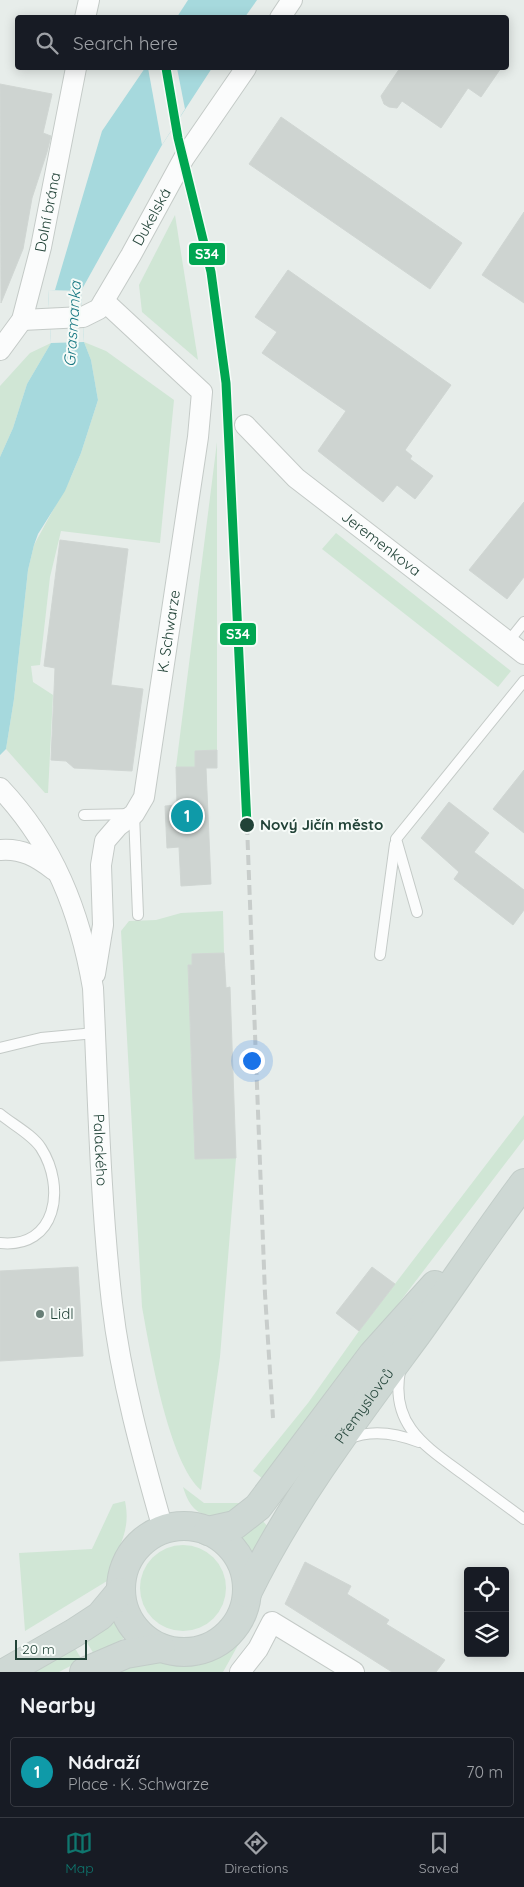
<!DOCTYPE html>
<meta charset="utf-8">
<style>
body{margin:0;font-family:Quicksand,sans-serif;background:#20242c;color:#f1f3f6}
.controls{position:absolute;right:15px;bottom:15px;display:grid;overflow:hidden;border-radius:5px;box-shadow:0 2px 12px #0003}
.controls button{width:45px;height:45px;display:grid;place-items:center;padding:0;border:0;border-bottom:1px solid #363941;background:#171b24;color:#f1f3f6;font:25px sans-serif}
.scale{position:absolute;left:15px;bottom:12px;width:72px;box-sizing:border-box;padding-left:5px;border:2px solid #224338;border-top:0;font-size:14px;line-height:18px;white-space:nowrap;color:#224338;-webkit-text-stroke:4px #f6fbf8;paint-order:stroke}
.you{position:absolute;left:251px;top:1060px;width:18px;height:18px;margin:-12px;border:4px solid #fff;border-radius:50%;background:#1a73e8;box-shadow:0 0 0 8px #1a73e833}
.badge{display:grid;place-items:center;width:32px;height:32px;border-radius:50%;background:#0f766e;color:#fff;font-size:16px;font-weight:700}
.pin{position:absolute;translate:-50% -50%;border:2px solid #fff;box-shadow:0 1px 5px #0006}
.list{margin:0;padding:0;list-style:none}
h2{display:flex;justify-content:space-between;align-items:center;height:65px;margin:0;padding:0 20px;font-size:21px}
h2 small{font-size:16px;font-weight:400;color:#9ea1a6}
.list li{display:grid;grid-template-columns:32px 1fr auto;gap:15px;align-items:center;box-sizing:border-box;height:70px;margin:0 10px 10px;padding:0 10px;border:1px solid #363941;border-radius:5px}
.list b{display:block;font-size:19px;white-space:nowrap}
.list p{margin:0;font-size:16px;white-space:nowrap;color:#9ea1a6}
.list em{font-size:16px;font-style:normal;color:#9ea1a6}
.icon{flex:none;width:28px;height:28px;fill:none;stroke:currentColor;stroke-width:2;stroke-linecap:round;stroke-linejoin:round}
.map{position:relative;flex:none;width:524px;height:1672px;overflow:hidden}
.search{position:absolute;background:#171b24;box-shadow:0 2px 12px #0003;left:15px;right:15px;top:15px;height:55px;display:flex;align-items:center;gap:12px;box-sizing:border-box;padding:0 18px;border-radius:5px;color:#9ea1a6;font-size:19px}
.sheet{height:145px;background:#171b24}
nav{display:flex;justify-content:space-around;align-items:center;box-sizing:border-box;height:70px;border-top:1px solid #363941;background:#171b24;font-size:14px;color:#9ea1a6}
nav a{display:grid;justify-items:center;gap:2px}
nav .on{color:#0f766e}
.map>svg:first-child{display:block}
.green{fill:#d0e6d5}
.water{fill:#a6d9dd}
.pier{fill:#e7edea}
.building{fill:#ced4d1;stroke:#d0d6d3}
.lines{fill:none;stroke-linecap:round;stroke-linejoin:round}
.lane-casing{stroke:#c4cac7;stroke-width:12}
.street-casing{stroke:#c4cac7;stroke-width:22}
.primary-casing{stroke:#c2ccc8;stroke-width:30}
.lane{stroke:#fbfcfc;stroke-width:10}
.street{stroke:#fbfcfc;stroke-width:20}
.primary{stroke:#ced8d4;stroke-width:28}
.rail{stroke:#c8cdcb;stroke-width:4;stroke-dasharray:10 5;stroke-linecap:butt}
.rail-1-casing{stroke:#f6fbf8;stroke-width:12}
.rail-1{stroke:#00a651;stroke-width:9}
.stop-dot{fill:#224338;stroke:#f6fbf8;stroke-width:2}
.poi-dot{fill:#677e76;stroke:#f6fbf8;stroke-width:2}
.labels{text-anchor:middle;stroke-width:4;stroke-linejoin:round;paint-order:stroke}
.street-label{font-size:15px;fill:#224338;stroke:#f6fbf8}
.stop-label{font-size:15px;font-weight:bold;fill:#224338;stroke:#f6fbf8;text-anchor:start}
.poi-label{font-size:15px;fill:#224338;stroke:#f6fbf8;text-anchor:start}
.water-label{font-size:16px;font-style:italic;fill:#187883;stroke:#f6fbf8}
.line-badge{stroke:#f6fbf8;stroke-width:2}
.badge-label{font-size:14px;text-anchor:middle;font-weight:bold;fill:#fff}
</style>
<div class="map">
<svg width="524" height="1672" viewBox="0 0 524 1672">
<rect width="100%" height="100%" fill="#e7edea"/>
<!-- green -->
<g class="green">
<path d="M175 215 198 360 142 312 139 285Z"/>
<path d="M84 342 106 351 174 400 160 543 61 531 50 577 40 665 31 666 33 682 53 695 48 793H45L6 749 14 699 28 570 34 545 71 477 81 453 98 400 91 360Z"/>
<path d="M51 343 27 384 13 428 0 457V386L30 353Z"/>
<path d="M217 442V750L195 751V767H176Z"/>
<path d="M336 533 511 671 498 687 322 549Z"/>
<path d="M223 911 224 953 192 954 193 965H188L195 1155 200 1159 236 1158 220 1357 201 1490C169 1463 150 1351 142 1307L121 931 129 921 156 920 181 913Z"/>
<path d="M524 1115V1139L264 1480 253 1471 308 1403 359 1331Z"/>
<path d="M183 1487 204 1503H244L236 1513C207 1517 193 1519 183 1487Z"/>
<path d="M125 1501C132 1535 115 1549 107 1581L25 1631 19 1553 92 1549 113 1504Z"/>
<path d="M261 1519 270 1529 254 1554 241 1537Z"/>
<circle cx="183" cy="1588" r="43"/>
<path d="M114 1621 124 1637 123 1639 94 1654 84 1638Z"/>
<path d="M251 1622 223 1672H105L157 1661 189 1663 210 1658 237 1641Z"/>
<path d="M73 1645 82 1660 59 1672H31Z"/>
</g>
<!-- water -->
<g class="water">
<path d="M188 0H257L245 17H177Z"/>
<path d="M145 68H212L162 145 81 291 84 342 91 360 98 400 81 453 65 491 38 534 34 545 28 570 14 699 6 749 0 755V457L13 428 27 384 51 343 48 290H55L102 131Z"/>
</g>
<!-- pier -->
<g class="pier">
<path d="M148 68H177L185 109 162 145Z"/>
<path d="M48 290 81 291 84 342 51 343Z"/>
</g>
<!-- building -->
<g class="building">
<path d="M400 68H501L481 97 468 88 441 128 402 101 397 108 389 107 384 104 381 96Z"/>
<path d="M0 84 52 94 43 133 51 136 47 152 32 198 23 249 1 303Z"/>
<path d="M281 117 462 243 430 289 249 164Z"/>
<path d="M524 212V303L482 275Z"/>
<path d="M288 270 451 385 405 450 412 456 410 459 433 476 415 499 397 485 383 502 318 451 346 411 262 353 277 332 255 317Z"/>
<path d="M524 502V577L507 599 469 570Z"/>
<path d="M60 540 128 549 111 685 143 689 132 771 74 768 66 761 51 760 55 668 44 666Z"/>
<path d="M217 750V768H206L211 884 181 886 179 847 167 848 165 806 177 805 176 767H195V751Z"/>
<path d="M524 770V833L493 809Z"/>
<path d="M449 802 489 833 474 852 524 890V910L513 925 454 879 459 872 421 838Z"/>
<path d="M224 953 226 988 230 987 236 1158 195 1159 188 965H192V954Z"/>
<path d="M78 1267 83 1356 0 1361V1271Z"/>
<path d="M372 1267 395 1284 359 1331 336 1313Z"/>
<path d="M305 1562 351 1586 347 1594 389 1620 386 1624 445 1660 436 1672H392L285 1604Z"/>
</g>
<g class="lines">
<defs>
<g id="lane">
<path d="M508 642 524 622"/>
<path d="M84 815 134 814 138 915"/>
<path d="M417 912 396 839 524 681"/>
<path d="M380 955 395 844"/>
<path d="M0 1048 41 1038 95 1033"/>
<path d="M0 1114C12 1124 33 1135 41 1148 66 1187 57 1249 0 1243"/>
<path d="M400 1371C390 1425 425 1446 463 1474 483 1489 504 1504 524 1519"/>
<path d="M348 1439C371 1429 396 1433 419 1442"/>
</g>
<g id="street">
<path d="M85 18 89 0"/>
<path d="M280 18 292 0"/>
<path id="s1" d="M22 320 83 317 99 309 131 255 184 158 246 68"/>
<path id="s2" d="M0 350 22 320 41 247 76 68"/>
<path id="s3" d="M245 425 296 478 524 654"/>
<path id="s4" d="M0 788C54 845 80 912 93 988 98 1093 100 1199 112 1303 121 1380 142 1455 163 1529"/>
<path d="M0 850C22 848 37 857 54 870"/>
<path id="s5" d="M95 974 103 925 101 865 105 841 118 826 134 814 144 797 198 437 202 392 104 301"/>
<path d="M240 1672 258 1649 272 1622 354 1672"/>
</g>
<g id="primary">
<circle cx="184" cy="1589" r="63"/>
<path d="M208 1531 235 1525 258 1507 373 1354 435 1285"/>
<path id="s6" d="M247 1593C293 1499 355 1418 417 1334 453 1284 487 1232 524 1183"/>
<path d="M6 1672 74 1633 100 1616 120 1592"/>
<path d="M84 1672 126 1654 161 1648"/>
</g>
</defs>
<!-- lane casing -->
<use href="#lane" class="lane-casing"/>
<!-- street casing -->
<use href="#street" class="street-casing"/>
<!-- primary casing -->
<use href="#primary" class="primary-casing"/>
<!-- lane -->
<use href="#lane" class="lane"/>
<!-- street -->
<use href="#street" class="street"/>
<!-- primary -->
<use href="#primary" class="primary"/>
<!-- rail -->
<path class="rail" d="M247 825 265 1294 273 1418"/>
<defs>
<path id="rail-1" d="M166 68 178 138 211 272 226 383 247 825"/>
</defs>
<!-- rail-1 casing -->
<use href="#rail-1" class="rail-1-casing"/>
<!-- rail-1 -->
<use href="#rail-1" class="rail-1"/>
</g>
<!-- markers -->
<circle class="stop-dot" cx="247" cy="825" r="8"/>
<circle class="poi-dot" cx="40" cy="1314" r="5"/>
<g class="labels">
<!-- street labels -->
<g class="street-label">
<text dy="5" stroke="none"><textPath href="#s2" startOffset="148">Dolní brána</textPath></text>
<text dy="5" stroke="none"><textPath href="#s1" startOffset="185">Dukelská</textPath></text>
<text dy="5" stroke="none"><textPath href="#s3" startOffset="181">Jeremenkova</textPath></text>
<text dy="5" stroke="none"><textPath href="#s5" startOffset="361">K. Schwarze</textPath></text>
<text dy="5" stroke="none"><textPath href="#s4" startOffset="386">Palackého</textPath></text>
<text dy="5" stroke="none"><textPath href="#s6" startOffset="221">Přemyslovců</textPath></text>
</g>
<!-- stop labels -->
<g class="stop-label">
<text x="260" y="830">Nový Jičín město</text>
</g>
<!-- poi labels -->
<g class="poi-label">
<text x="50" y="1319">Lidl</text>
</g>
<!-- water labels -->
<g class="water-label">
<text transform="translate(72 324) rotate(-86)" y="6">Grasmanka</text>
</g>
</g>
<g class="line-badge">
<rect x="188" y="242" width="38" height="24" rx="5" fill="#00a651"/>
<rect x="219" y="622" width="38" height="24" rx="5" fill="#00a651"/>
</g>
<g class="badge-label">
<text x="207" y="259">S34</text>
<text x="238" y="639">S34</text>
</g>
</svg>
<div class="controls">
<button><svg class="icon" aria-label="locate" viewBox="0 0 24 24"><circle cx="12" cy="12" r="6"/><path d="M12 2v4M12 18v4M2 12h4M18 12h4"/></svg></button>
<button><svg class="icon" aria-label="layers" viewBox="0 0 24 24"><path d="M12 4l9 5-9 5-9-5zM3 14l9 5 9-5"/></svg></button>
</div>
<div class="scale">20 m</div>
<div class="you"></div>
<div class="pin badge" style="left:187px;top:816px;background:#0f9aa8">1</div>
<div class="search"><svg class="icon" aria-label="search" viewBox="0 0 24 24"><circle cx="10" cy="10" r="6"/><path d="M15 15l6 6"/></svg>Search here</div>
</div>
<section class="sheet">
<h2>Nearby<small></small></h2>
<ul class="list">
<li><span class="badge" style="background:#0f9aa8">1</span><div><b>Nádraží</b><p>Place · K. Schwarze</p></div><em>70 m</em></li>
</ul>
</section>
<nav>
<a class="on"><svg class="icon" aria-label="map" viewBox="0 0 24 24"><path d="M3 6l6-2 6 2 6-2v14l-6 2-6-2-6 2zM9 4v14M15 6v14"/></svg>Map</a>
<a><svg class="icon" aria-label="directions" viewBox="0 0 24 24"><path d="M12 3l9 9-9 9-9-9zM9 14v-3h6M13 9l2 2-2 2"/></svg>Directions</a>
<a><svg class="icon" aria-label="saved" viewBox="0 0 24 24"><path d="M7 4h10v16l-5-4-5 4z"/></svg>Saved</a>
</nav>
